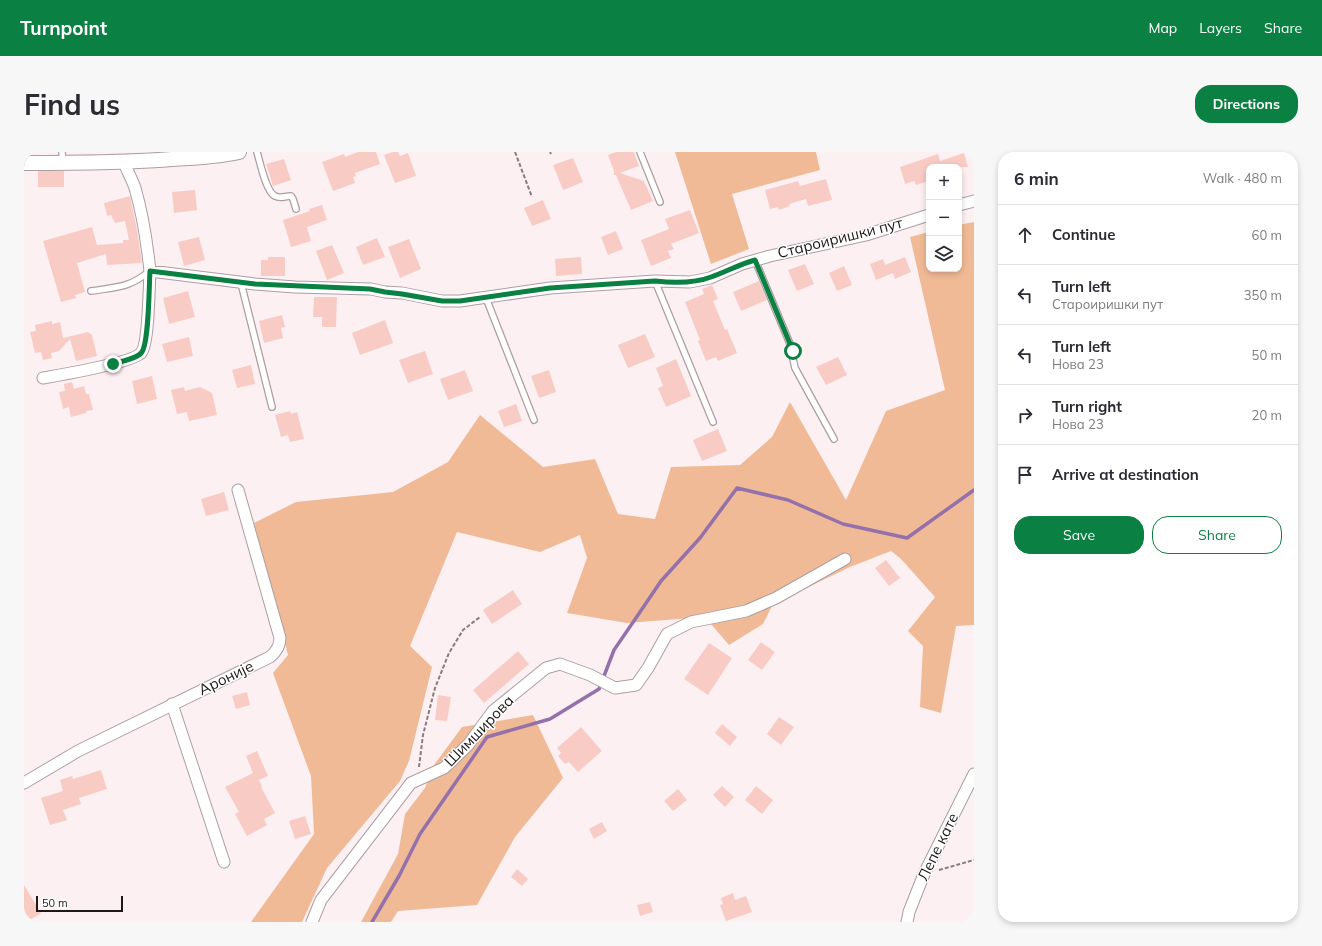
<!DOCTYPE html>
<meta charset="utf-8">
<style>
body{margin:0;font-family:Mulish,sans-serif;background:#f7f7f7;color:#2b2b33}
.controls{position:absolute;right:12px;top:12px;display:grid;overflow:hidden;border-radius:8px;box-shadow:0 2px 6px #0003}
.controls button{width:36px;height:36px;display:grid;place-items:center;padding:0;border:0;border-bottom:1px solid #e1e1e2;background:#fff;color:#2b2b33;font:20px sans-serif}
.scale{position:absolute;left:12px;bottom:10px;width:87px;box-sizing:border-box;padding-left:4px;border:2px solid #1d1718;border-top:0;font-size:11px;line-height:14px;white-space:nowrap;color:#1d1718;-webkit-text-stroke:3px #fff;paint-order:stroke}
.stop{position:absolute;width:12px;height:12px;margin:-9px;border:3px solid #0b8043;border-radius:50%;background:#fff}
.stop.end{background:#0b8043;border-color:#fff;box-shadow:0 1px 4px #0008}
.list{margin:0;padding:0;list-style:none}
h2{display:flex;justify-content:space-between;align-items:center;height:52px;margin:0;padding:0 16px;font-size:17px}
h2 small{font-size:13px;font-weight:400;color:#7c7c81}
.list li{display:grid;grid-template-columns:26px 1fr auto;gap:12px;align-items:center;box-sizing:border-box;height:60px;padding:0 16px;border-top:1px solid #e1e1e2}
.list b{display:block;font-size:15px;white-space:nowrap}
.list p{margin:0;font-size:13px;white-space:nowrap;color:#7c7c81}
.list em{font-size:13px;font-style:normal;color:#7c7c81}
.actions{display:flex;gap:8px;padding:12px 16px}
.actions a{flex:1;padding:9px 0;border:1px solid #0b8043;border-radius:16px;text-align:center;font-size:14px;color:#0b8043}
.actions .main{background:#0b8043;color:#fff}
.icon{flex:none;width:22px;height:22px;fill:none;stroke:currentColor;stroke-width:2;stroke-linecap:round;stroke-linejoin:round}
.map{position:relative;flex:none;width:950px;height:770px;overflow:hidden;border-radius:16px}
header{display:flex;align-items:center;gap:24px;box-sizing:border-box;height:56px;padding:0 20px;background:#0b8043;color:#fff}
header strong{font-size:19px}
nav{display:flex;gap:22px;margin-inline-start:auto;font-size:14px}
.intro{display:flex;align-items:center;justify-content:space-between;box-sizing:border-box;height:96px;padding:0 24px}
h1{margin:0;font-size:28px}
.button{padding:10px 18px;border-radius:16px;background:#0b8043;color:#fff;font-size:14px;font-weight:700}
main{display:flex;gap:24px;padding:0 24px}
aside{flex:1;background:#fff;border-radius:16px;box-shadow:0 2px 6px #0003}
.map>svg:first-child{display:block}
.green{fill:#f1ba96}
.lines{fill:none;stroke-linecap:round;stroke-linejoin:round}
.stream{stroke:#9471aa;stroke-width:3.5}
.building{fill:#f8ccc5}
.service-casing{stroke:#ac9ea1;stroke-width:8}
.minor-casing{stroke:#ac9ea1;stroke-width:13}
.tertiary-casing{stroke:#ac9ea1;stroke-width:16}
.path{stroke:#877d7f;stroke-width:2;stroke-dasharray:4 2;stroke-linecap:butt}
.service{stroke:#fff;stroke-width:5.5}
.minor{stroke:#fff;stroke-width:11}
.tertiary{stroke:#fff;stroke-width:14}
.route{stroke:#0b8043;stroke-width:5}
.labels{text-anchor:middle;stroke-width:3;stroke-linejoin:round;paint-order:stroke}
.street-label{font-size:15px;fill:#1d1718;stroke:#fff}
</style>
<header>
<strong>Turnpoint</strong>
<nav><a>Map</a><a>Layers</a><a>Share</a></nav>
</header>
<div class="intro"><h1>Find us</h1><a class="button">Directions</a></div>
<main>
<div class="map">
<svg width="950" height="770" viewBox="0 0 950 770">
<rect width="100%" height="100%" fill="#fdf0f3"/>
<!-- green -->
<g class="green">
<path d="M651 0H792L796 18 708 42 725 97 687 112Z"/>
<path d="M950 70V473L932 474 917 561 896 555 899 494 884 479 911 445 877 407 867 399 826 415 749 452 739 472 705 493 681 465 603 471 543 461 563 406 556 383 516 400 433 380 386 494 408 515 385 609 376 629 303 716 278 770H227L290 682 287 624 249 521 264 503 230 371 272 350 369 340 424 310 456 263 519 315 571 307 594 362 631 367 647 315 716 313 748 285 766 250 822 348 862 259 921 238 886 85 905 80V117H935V73Z"/>
<path d="M509 563 539 626 491 685 453 753 374 759 367 770H337L374 702 381 662 401 636 410 613 438 575Z"/>
</g>
<g class="lines">
<!-- stream -->
<path class="stream" d="M348 770 375 724 396 682 463 585 526 567 575 537 590 498 614 463 637 429 676 386 713 336 764 348 819 372 883 386 950 338"/>
</g>
<!-- building -->
<g class="building">
<path d="M334 0H352L356 12 331 21 332 24 329 25 331 31 309 39 298 10 320 2 321 5Z"/>
<path d="M369 0H374L376 4 384 1 392 24 371 31 360 3Z"/>
<path d="M592 0H610L615 14 596 21 620 29 629 49 607 58 592 23H590V19L584 3Z"/>
<path d="M940 1 944 15H905V29L892 33 890 29 881 32 876 15 914 2 916 9Z"/>
<path d="M549 6 559 30 539 38 529 13Z"/>
<path d="M260 7 267 28 249 34 242 12Z"/>
<rect x="14" y="19" width="26" height="16"/>
<path d="M802 27 808 48 784 54 782 47 765 52 766 54 755 58 754 55 746 57 741 38 774 29 776 34Z"/>
<path d="M171 38 173 58 150 61 148 40Z"/>
<path d="M106 44 113 78 118 111 83 113 82 102 53 111 61 140 51 143 52 146 37 150 19 89 68 75 73 93 99 91V88H105L101 69 91 71 87 63 83 64 80 51Z"/>
<path d="M519 48 527 67 508 74 500 56Z"/>
<path d="M298 53 303 68 283 75 287 89 267 95 259 68 286 59 285 57Z"/>
<path d="M666 58 675 81 647 92 650 97 644 99 647 106 627 114 617 88 645 77 641 67Z"/>
<path d="M592 79 599 97 584 103 577 85Z"/>
<path d="M175 85 181 108 160 114 154 90Z"/>
<path d="M353 86 361 105 339 113 332 95Z"/>
<path d="M385 87 397 117 376 126 364 95Z"/>
<path d="M308 93 320 121 303 128 292 99Z"/>
<path d="M244 105H261V124H237V108H244Z"/>
<path d="M557 105 558 122 532 124 531 107Z"/>
<path d="M881 105 887 120 871 127 869 121 852 128 846 112 859 107 861 113Z"/>
<path d="M781 112 790 132 773 139 764 118Z"/>
<path d="M820 114 828 133 813 139 805 121Z"/>
<path d="M735 129 743 148 717 159 709 140Z"/>
<path d="M688 133 694 147 689 149 701 178 703 177 713 201 694 209 692 205 682 209 674 189 676 188 661 150 680 142 678 137Z"/>
<path d="M164 139 171 165 145 172 139 146Z"/>
<path d="M290 145H313L312 175H298V165H289Z"/>
<path d="M258 163 261 175 257 176 259 186 240 191 235 169Z"/>
<path d="M361 168 369 191 336 203 328 181Z"/>
<path d="M28 169V172L36 170 39 186 64 180 68 183 73 204 52 209 46 187 35 199 27 201 28 206 19 208 17 200 11 201 6 180 12 179 11 173Z"/>
<path d="M621 182 631 205 604 216 594 193Z"/>
<path d="M165 185 169 204 143 210 138 192Z"/>
<path d="M401 199 409 222 384 231 375 208Z"/>
<path d="M814 205 823 223 802 233 792 215Z"/>
<path d="M652 207 667 244 642 255 634 236 639 234 632 216Z"/>
<path d="M227 213 231 232 213 236 208 218Z"/>
<path d="M441 218 449 239 424 248 416 227Z"/>
<path d="M525 218 532 240 515 246 507 224Z"/>
<path d="M128 224 133 247 113 252 108 229Z"/>
<path d="M48 230 50 237 60 234 62 242H65L69 258 62 259V261L47 265 45 255 39 257 35 240 41 239 40 232Z"/>
<path d="M160 235 161 239 176 235 188 241 193 263 165 269 163 260 153 262 147 238Z"/>
<path d="M492 252 498 269 480 275 474 259Z"/>
<path d="M266 259 267 262 273 260 280 287 266 290 264 283 257 285 251 263Z"/>
<path d="M694 277 703 299 678 309 669 288Z"/>
<path d="M200 340 205 358 182 364 177 347Z"/>
<path d="M862 408 876 426 865 434 851 416Z"/>
<path d="M489 438 498 452 468 472 459 458Z"/>
<path d="M737 490 751 500 738 518 724 508Z"/>
<path d="M685 491 708 506 684 543 660 527Z"/>
<path d="M494 499 505 512 460 551 449 538Z"/>
<path d="M223 540 226 553 212 557 208 544Z"/>
<path d="M414 543 427 545 423 569 411 568Z"/>
<path d="M755 565 770 575 757 593 743 582Z"/>
<path d="M698 572 713 585 706 594 691 581Z"/>
<path d="M557 575 578 599 554 620 545 610 541 612 534 604 537 601 533 596Z"/>
<path d="M233 599 244 624 235 628 238 634 237 635 251 661 240 667 243 673 223 684 211 662 215 660 201 635 229 621 222 604Z"/>
<path d="M77 618 83 637 55 646 57 652 39 658 43 668 26 673 17 646 39 639 36 628 48 624 49 627Z"/>
<path d="M698 634 710 645 701 655 689 643Z"/>
<path d="M732 634 749 648 738 662 721 648Z"/>
<path d="M654 637 663 648 649 659 640 649Z"/>
<path d="M281 664 287 682 271 687 265 669Z"/>
<path d="M578 670 583 679 570 687 565 677Z"/>
<path d="M493 717 504 727 498 734 487 725Z"/>
<path d="M0 733 17 761 3 770H0Z"/>
<path d="M709 741 711 748 722 744 728 760 702 769 696 753 699 752 697 746Z"/>
<path d="M626 750 629 760 616 764 613 753Z"/>
</g>
<g class="lines">
<defs>
<g id="service">
<path d="M38 0 39 11"/>
<path d="M233 0C236 10 242 40 251 44 256 47 261 44 267 44L269 47 272 57"/>
<path d="M616 0 636 50"/>
<path d="M731 108 769 199V207L771 216 810 287"/>
<path d="M631 129 689 270"/>
<path d="M217 131 248 255"/>
<path d="M67 139C93 135 105 136 126 119"/>
<path d="M462 146 510 268"/>
</g>
<g id="minor">
<path d="M100 10C103 19 108 27 111 36 119 63 123 91 126 119L231 132 271 135 347 137 361 140 378 141 418 149H436L526 136 631 129 666 130 686 126 718 112 746 104 842 83 905 63"/>
<path d="M935 53 950 49"/>
<path d="M19 226C36 223 108 211 117 201 125 192 125 133 126 119"/>
<path d="M148 552 200 710"/>
<path d="M0 631 54 599 246 505C252 500 256 494 256 486L214 338"/>
<path d="M288 770 297 748 387 631 420 616 444 593 469 559 522 516 536 512 566 523 591 536 612 533 624 516 643 482 667 470 722 459 752 446 821 407"/>
<path d="M883 770 885 760 900 722 950 622"/>
</g>
<path id="tertiary" d="M0 11C49 11 99 11 148 7 170 6 193 5 215 0"/>
</defs>
<!-- service casing -->
<use href="#service" class="service-casing"/>
<!-- minor casing -->
<use href="#minor" class="minor-casing"/>
<!-- tertiary casing -->
<use href="#tertiary" class="tertiary-casing"/>
<!-- path -->
<g class="path">
<path d="M491 0 508 45"/>
<path d="M526 0 527 2"/>
<path d="M395 615 399 583 411 536 425 501 439 478 456 465"/>
<path d="M915 718 950 708"/>
</g>
<!-- service -->
<use href="#service" class="service"/>
<!-- minor -->
<use href="#minor" class="minor"/>
<!-- tertiary -->
<use href="#tertiary" class="tertiary"/>
</g>
<g class="lines">
<!-- route -->
<path class="route" d="M89 212C97 209 113 207 118 200 125 189 125 134 126 119L231 132 346 137 361 140 378 142 418 149H436L526 136 631 129C649 131 669 132 687 125 702 120 716 112 731 108L769 199"/>
</g>
<g class="labels">
<!-- street labels -->
<g class="street-label">
<text transform="translate(816 86) rotate(-14)" y="5">Староиришки пут</text>
<text transform="translate(202 526) rotate(-26)" y="5">Ароније</text>
<text transform="translate(455 579) rotate(-46)" y="5">Шимширова</text>
<text transform="translate(914 695) rotate(-64)" y="5">Лепе кате</text>
</g>
</g>
</svg>
<div class="controls">
<button>+</button>
<button>−</button>
<button><svg class="icon" aria-label="layers" viewBox="0 0 24 24"><path d="M12 4l9 5-9 5-9-5zM3 14l9 5 9-5"/></svg></button>
</div>
<div class="scale">50 m</div>
<div class="stop" style="left:769px;top:199px"></div>
<div class="stop end" style="left:89px;top:212px"></div>
</div>
<aside>
<h2>6 min<small>Walk · 480 m</small></h2>
<ul class="list">
<li><svg class="icon" aria-label="ahead" viewBox="0 0 24 24"><path d="M12 20V5M6 11l6-6 6 6"/></svg><div><b>Continue</b></div><em>60 m</em></li>
<li><svg class="icon" aria-label="left" viewBox="0 0 24 24"><path d="M17 20v-9H6M10 6l-5 5 5 5"/></svg><div><b>Turn left</b><p>Староиришки пут</p></div><em>350 m</em></li>
<li><svg class="icon" aria-label="left" viewBox="0 0 24 24"><path d="M17 20v-9H6M10 6l-5 5 5 5"/></svg><div><b>Turn left</b><p>Нова 23</p></div><em>50 m</em></li>
<li><svg class="icon" aria-label="right" viewBox="0 0 24 24"><path d="M7 20v-9h11M14 6l5 5-5 5"/></svg><div><b>Turn right</b><p>Нова 23</p></div><em>20 m</em></li>
<li><svg class="icon" aria-label="arrive" viewBox="0 0 24 24"><path d="M6 21V4h12l-3 4 3 4H6"/></svg><div><b>Arrive at destination</b></div></li>
</ul>
<div class="actions"><a class="main">Save</a><a>Share</a></div>
</aside>
</main>
